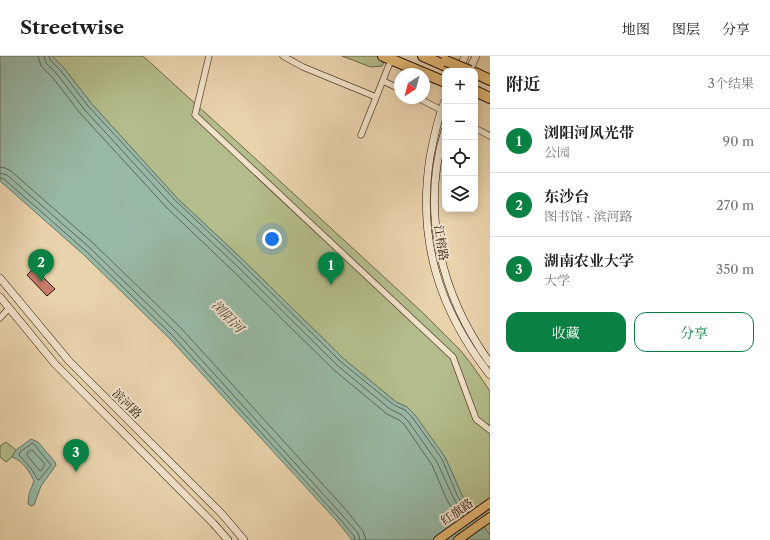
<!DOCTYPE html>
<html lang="zh">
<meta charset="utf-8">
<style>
body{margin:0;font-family:"Libre Caslon Text","Noto Serif SC",serif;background:#f2f2f2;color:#202124}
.controls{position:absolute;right:12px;top:12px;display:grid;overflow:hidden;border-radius:8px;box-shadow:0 2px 10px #0003}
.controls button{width:36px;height:36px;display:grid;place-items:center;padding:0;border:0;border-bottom:1px solid #e0e0e0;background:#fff;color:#202124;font:20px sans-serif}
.compass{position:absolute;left:394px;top:12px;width:36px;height:36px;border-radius:50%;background:#fff;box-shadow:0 2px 10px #0003;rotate:216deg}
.you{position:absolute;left:272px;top:183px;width:14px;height:14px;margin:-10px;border:3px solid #fff;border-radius:50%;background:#1a73e8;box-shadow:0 0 0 6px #1a73e833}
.badge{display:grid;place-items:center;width:26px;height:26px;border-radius:50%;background:#0b8043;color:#fff;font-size:13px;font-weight:700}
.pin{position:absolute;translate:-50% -33px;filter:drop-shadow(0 1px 2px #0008)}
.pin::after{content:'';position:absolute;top:21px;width:14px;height:12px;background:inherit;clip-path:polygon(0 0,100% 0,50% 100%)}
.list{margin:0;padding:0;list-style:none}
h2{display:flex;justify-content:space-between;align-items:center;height:52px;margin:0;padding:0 16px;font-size:17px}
h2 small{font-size:13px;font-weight:400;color:#757577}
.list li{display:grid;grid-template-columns:26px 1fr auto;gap:12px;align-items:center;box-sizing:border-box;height:64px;padding:0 16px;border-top:1px solid #e0e0e0}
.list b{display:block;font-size:15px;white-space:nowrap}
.list p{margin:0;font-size:13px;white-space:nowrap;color:#757577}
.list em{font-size:13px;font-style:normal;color:#757577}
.actions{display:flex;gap:8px;padding:12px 16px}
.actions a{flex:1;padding:9px 0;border:1px solid #0b8043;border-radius:12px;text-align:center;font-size:14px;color:#0b8043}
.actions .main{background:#0b8043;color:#fff}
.icon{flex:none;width:22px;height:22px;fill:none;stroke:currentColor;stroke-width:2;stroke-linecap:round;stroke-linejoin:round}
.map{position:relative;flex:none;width:490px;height:484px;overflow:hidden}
header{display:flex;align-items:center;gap:24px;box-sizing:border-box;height:56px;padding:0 20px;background:#fff;border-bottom:1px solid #e0e0e0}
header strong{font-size:19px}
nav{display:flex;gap:22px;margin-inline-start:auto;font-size:14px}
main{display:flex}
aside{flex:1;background:#fff}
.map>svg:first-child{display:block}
.green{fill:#b4bd8c;stroke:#6e684a}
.water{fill:#98b9a6;stroke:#6c7667}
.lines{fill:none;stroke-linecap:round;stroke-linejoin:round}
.shore{stroke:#606657;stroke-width:1}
.building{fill:#c97c6a;stroke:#291208}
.minor-casing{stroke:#594231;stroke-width:7}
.secondary-casing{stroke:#291208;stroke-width:8}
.primary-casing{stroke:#291208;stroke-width:10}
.motorway-casing{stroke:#291208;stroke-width:12}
.minor{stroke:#f1e2ca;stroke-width:5.5}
.secondary{stroke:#f1e2ca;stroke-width:7}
.primary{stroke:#e4ba76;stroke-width:8}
.motorway{stroke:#e4ba76;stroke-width:10}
.motorway-bridge-casing{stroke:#291208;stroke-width:12;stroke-linecap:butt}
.motorway-bridge{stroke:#e4ba76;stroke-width:10}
.labels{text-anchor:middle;stroke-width:4;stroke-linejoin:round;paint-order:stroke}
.street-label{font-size:12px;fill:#291208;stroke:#f1e2ca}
.water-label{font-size:13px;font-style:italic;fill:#504c3f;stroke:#f1e2ca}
</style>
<header>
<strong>Streetwise</strong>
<nav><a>地图</a><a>图层</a><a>分享</a></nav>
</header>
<main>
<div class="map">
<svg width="490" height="484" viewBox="0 0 490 484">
<rect width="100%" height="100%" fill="#e9d3ad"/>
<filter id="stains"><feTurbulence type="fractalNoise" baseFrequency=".005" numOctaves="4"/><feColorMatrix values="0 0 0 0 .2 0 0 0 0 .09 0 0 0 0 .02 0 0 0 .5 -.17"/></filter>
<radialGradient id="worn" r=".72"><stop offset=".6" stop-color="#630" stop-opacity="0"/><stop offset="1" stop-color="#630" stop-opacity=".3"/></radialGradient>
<!-- green -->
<g class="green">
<path d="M52 0H143L257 104 422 256 461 295 472 309 490 335V479L466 448 445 401 407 351 396 346 344 303 242 203 177 142 91 47 64 12Z"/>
<path d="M342 0H387L382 10 371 11Z"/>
<path d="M6 386 16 394 12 401 6 406 0 401V390Z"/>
</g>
<!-- water -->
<g class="water">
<path d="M0 0H52L64 12 91 47 177 142 242 203 344 303 396 346 407 351 415 359 445 401 466 448 490 479V484H352L336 464 170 283 84 199 0 125Z"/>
<path d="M31 383 38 386 55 406 56 409 41 430 34 449 31 450 28 448 29 438 34 425C29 415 23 405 12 401L16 394Z"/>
</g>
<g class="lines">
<!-- shore -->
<g class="shore">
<path d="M38 0 41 10 53 22 80 57 167 152 232 214 334 314 387 358 399 364 404 368 432 409 447 444 459 463"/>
<path d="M44 0 46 7 57 18 84 53 171 148 236 209 338 310 390 353 402 359 408 365 437 406 453 441 464 460"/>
<path d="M49 0 50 4 61 15 88 50 175 144 240 206 341 306 394 349 405 354 412 361 442 403 457 439 468 457"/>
<path d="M0 111 5 112 11 115 94 188 181 272 347 455 363 475 366 484"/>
<path d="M0 117 7 119 90 192 177 277 342 459 358 477 360 484"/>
<path d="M0 122 4 123 87 196 173 280 339 462 354 480 355 484"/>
<path d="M33 387 51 409 39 424 37 423C32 412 27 408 19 399L20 396Z"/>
<path d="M32 394 45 408 41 415 39 414 27 399V397Z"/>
</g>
</g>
<!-- building -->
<path class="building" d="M34 212 55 233 47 240 27 219Z"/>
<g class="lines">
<defs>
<g id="minor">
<path d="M209 0 195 59 453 301 476 363 490 374"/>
<path d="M283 0 303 11 376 41"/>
<path d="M383 25 400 33"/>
<path d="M418 42 445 56"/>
<path d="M475 72 490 80"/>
<path d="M361 79 389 9"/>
<path d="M0 262 9 252"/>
</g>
<g id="secondary">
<path d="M459 14 465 0"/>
<path d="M469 15 476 0"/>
<path d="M445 45C437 63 434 82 430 101 417 184 439 254 490 319"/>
<path d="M445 74C420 156 441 239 490 307"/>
<path d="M0 222 69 305 222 458 244 484"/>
<path d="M0 241 55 308 213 467 228 484"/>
</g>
<g id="primary">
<path d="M438 484 490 447"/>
<path d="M458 484 490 461"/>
</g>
<g id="motorway">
<path d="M383 0 445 26"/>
<path d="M423 0 457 15"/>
<path d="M475 17 490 24"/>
<path d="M475 35 490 42"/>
</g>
</defs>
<!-- minor casing -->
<use href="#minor" class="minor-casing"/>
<!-- secondary casing -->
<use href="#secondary" class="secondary-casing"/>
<!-- primary casing -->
<use href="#primary" class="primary-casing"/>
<!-- motorway casing -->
<use href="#motorway" class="motorway-casing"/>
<!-- minor -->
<use href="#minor" class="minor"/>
<!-- secondary -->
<use href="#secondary" class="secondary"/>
<!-- primary -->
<use href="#primary" class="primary"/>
<!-- motorway -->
<use href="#motorway" class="motorway"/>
<defs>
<path id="motorway-bridge" d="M446 5 470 15"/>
</defs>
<!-- motorway-bridge casing -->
<use href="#motorway-bridge" class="motorway-bridge-casing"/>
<!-- motorway-bridge -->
<use href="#motorway-bridge" class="motorway-bridge"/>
</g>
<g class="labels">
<!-- street labels -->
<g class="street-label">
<text transform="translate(441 187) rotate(81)" y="4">江榕路</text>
<text transform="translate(127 348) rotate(45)" y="4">滨河路</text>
<text transform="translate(457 456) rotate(-35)" y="4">红旗路</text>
</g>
<!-- water labels -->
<g class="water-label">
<text transform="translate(228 260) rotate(45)" y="5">浏阳河</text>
</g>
</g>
<rect width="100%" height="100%" filter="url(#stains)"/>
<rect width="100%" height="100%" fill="url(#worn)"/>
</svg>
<div class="controls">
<button>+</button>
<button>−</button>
<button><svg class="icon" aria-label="locate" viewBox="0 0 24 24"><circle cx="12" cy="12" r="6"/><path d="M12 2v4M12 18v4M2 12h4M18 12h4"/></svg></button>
<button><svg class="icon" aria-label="layers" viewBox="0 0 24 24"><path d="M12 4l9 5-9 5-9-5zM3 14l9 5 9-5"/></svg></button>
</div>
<svg class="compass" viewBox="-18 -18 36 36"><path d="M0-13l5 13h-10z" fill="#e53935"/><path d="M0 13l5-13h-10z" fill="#757577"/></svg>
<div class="you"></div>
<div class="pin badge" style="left:331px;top:229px">1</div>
<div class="pin badge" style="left:41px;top:226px">2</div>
<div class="pin badge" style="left:76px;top:416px">3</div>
</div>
<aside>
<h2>附近<small>3个结果</small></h2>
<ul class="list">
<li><span class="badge">1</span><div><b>浏阳河风光带</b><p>公园</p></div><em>90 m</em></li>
<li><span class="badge">2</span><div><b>东沙台</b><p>图书馆 · 滨河路</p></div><em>270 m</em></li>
<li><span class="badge">3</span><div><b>湖南农业大学</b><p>大学</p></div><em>350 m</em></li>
</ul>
<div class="actions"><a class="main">收藏</a><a>分享</a></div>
</aside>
</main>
